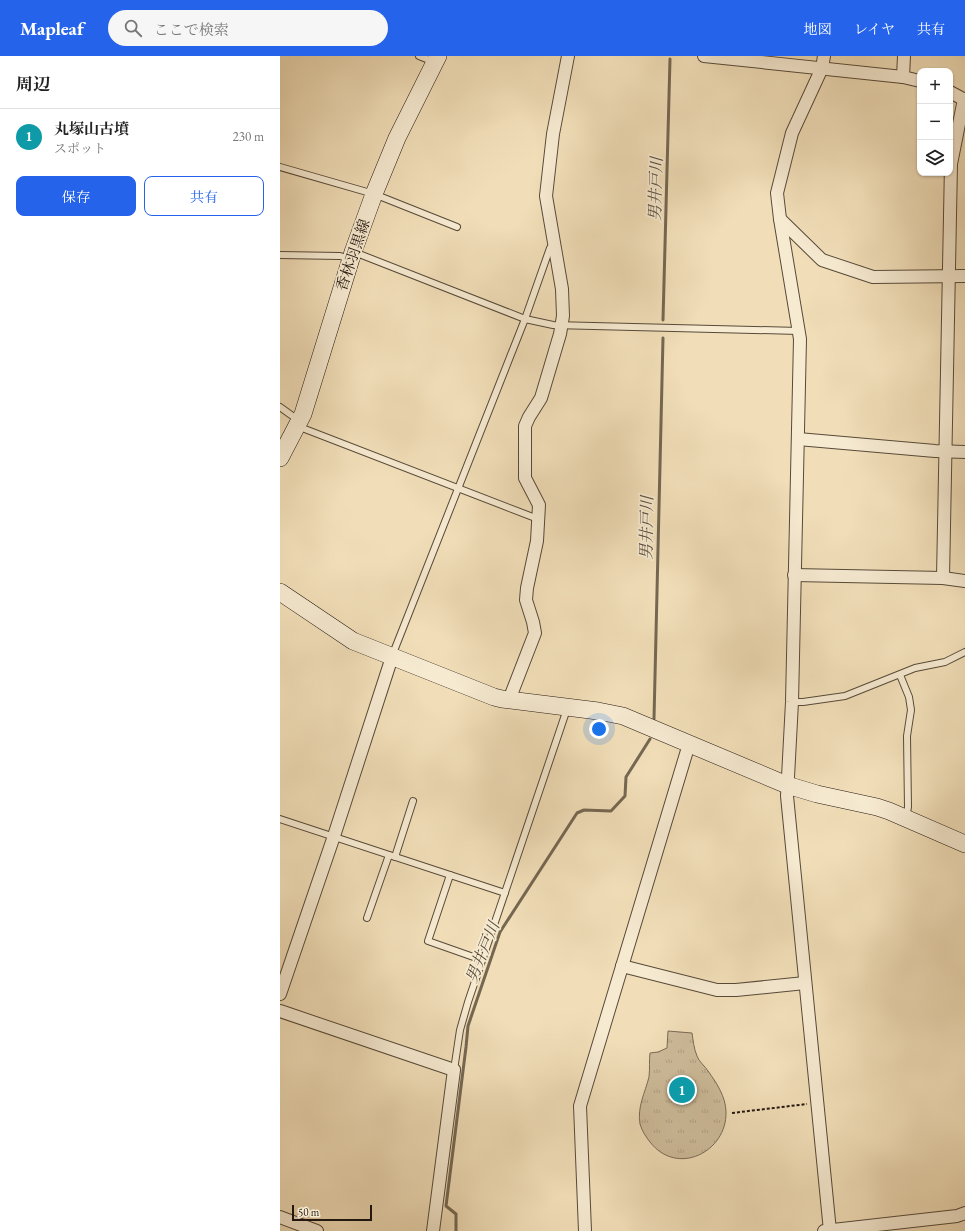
<!DOCTYPE html>
<html lang="ja">
<meta charset="utf-8">
<style>
body{margin:0;font-family:"EB Garamond","Noto Serif JP",serif;background:#f6f6f6;color:#222}
.controls{position:absolute;right:12px;top:12px;display:grid;overflow:hidden;border-radius:8px;box-shadow:0 1px 3px #0004}
.controls button{width:36px;height:36px;display:grid;place-items:center;padding:0;border:0;border-bottom:1px solid #e0e0e0;background:#fff;color:#222;font:20px sans-serif}
.scale{position:absolute;left:12px;bottom:10px;width:80px;box-sizing:border-box;padding-left:4px;border:2px solid #24180f;border-top:0;font-size:11px;line-height:14px;white-space:nowrap;color:#24180f;-webkit-text-stroke:3px #f6ead1;paint-order:stroke}
.you{position:absolute;left:319px;top:673px;width:14px;height:14px;margin:-10px;border:3px solid #fff;border-radius:50%;background:#1a73e8;box-shadow:0 0 0 6px #1a73e833}
.badge{display:grid;place-items:center;width:26px;height:26px;border-radius:50%;background:#2563eb;color:#fff;font-size:13px;font-weight:700}
.pin{position:absolute;translate:-50% -50%;border:2px solid #fff;box-shadow:0 1px 4px #0006}
.list{margin:0;padding:0;list-style:none}
h2{display:flex;justify-content:space-between;align-items:center;height:52px;margin:0;padding:0 16px;font-size:17px}
h2 small{font-size:13px;font-weight:400;color:#767676}
.list li{display:grid;grid-template-columns:26px 1fr auto;gap:12px;align-items:center;box-sizing:border-box;height:56px;padding:0 16px;border-top:1px solid #e0e0e0}
.list b{display:block;font-size:15px;white-space:nowrap}
.list p{margin:0;font-size:13px;white-space:nowrap;color:#767676}
.list em{font-size:13px;font-style:normal;color:#767676}
.actions{display:flex;gap:8px;padding:12px 16px}
.actions a{flex:1;padding:9px 0;border:1px solid #2563eb;border-radius:8px;text-align:center;font-size:14px;color:#2563eb}
.actions .main{background:#2563eb;color:#fff}
.icon{flex:none;width:22px;height:22px;fill:none;stroke:currentColor;stroke-width:2;stroke-linecap:round;stroke-linejoin:round}
.map{position:relative;flex:none;width:685px;height:1175px;overflow:hidden}
header{display:flex;align-items:center;gap:24px;box-sizing:border-box;height:56px;padding:0 20px;background:#2563eb;color:#fff}
header strong{font-size:19px}
nav{display:flex;gap:22px;margin-inline-start:auto;font-size:14px}
.search{width:280px;height:36px;background:#f6f6f6;display:flex;align-items:center;gap:10px;box-sizing:border-box;padding:0 14px;border-radius:22px;color:#767676;font-size:15px}
main{display:flex}
aside{flex:1;background:#fff}
.map>svg:first-child{display:block}
.grass{fill:url(#grass-tufts);stroke:#796a55}
.lines{fill:none;stroke-linecap:round;stroke-linejoin:round}
.stream{stroke:#756752;stroke-width:3}
.lane-casing{stroke:#574a39;stroke-width:8}
.street-casing{stroke:#574a39;stroke-width:14}
.secondary-casing{stroke:#24180f;stroke-width:18}
.path{stroke:#24180f;stroke-width:2;stroke-dasharray:3 2;stroke-linecap:butt}
.lane{stroke:#f6ead1;stroke-width:6}
.street{stroke:#f6ead1;stroke-width:12}
.secondary{stroke:#f6ead1;stroke-width:17}
.labels{text-anchor:middle;stroke-width:3.5;stroke-linejoin:round;paint-order:stroke}
.street-label{font-size:15px;fill:#24180f;stroke:#f6ead1}
.water-label{font-size:16px;font-style:italic;fill:#5a4c3c;stroke:#f6ead1}
</style>
<header>
<strong>Mapleaf</strong>
<div class="search"><svg class="icon" aria-label="search" viewBox="0 0 24 24"><circle cx="10" cy="10" r="6"/><path d="M15 15l6 6"/></svg>ここで検索</div>
<nav><a>地図</a><a>レイヤ</a><a>共有</a></nav>
</header>
<main>
<aside>
<h2>周辺<small></small></h2>
<ul class="list">
<li><span class="badge" style="background:#0f9aa8">1</span><div><b>丸塚山古墳</b><p>スポット</p></div><em>230 m</em></li>
</ul>
<div class="actions"><a class="main">保存</a><a>共有</a></div>
</aside>
<div class="map">
<svg width="685" height="1175" viewBox="0 0 685 1175">
<defs>
<pattern id="grass-tufts" width="24" height="20" patternUnits="userSpaceOnUse"><rect width="24" height="20" fill="#cebc9b"/><path d="M3 7l-1-3M5 7V3M7 7l1-3M15 17l-1-3M17 17v-4M19 17l1-3" fill="none" stroke="#b1a184"/></pattern>
</defs>
<rect width="100%" height="100%" fill="#f1deb8"/>
<filter id="stains"><feTurbulence type="fractalNoise" baseFrequency=".005" numOctaves="4"/><feColorMatrix values="0 0 0 0 .2 0 0 0 0 .09 0 0 0 0 .02 0 0 0 .5 -.17"/></filter>
<radialGradient id="worn" r=".72"><stop offset=".6" stop-color="#630" stop-opacity="0"/><stop offset="1" stop-color="#630" stop-opacity=".3"/></radialGradient>
<!-- grass -->
<path class="grass" d="M388 975 412 977C413 984 414 993 417 1000 419 1006 425 1010 428 1015 436 1026 446 1041 446 1056 447 1096 397 1121 370 1086 366 1081 362 1075 360 1068 357 1051 365 1037 369 1021 370 1013 369 1004 370 997L378 996 387 992Z"/>
<g class="lines">
<!-- stream -->
<g class="stream">
<path d="M383 264 390 3"/>
<path d="M374 663 383 282"/>
<path d="M176 1175V1158L166 1150 186 991 188 970 220 876 297 757 304 754 331 755 345 740 346 721 370 683"/>
</g>
<defs>
<g id="lane">
<path d="M139 0 154 6"/>
<path d="M0 111 94 138 177 171"/>
<path d="M74 196 245 263 273 269 519 275"/>
<path d="M0 199 60 200 70 203"/>
<path d="M0 351 18 364"/>
<path d="M17 370 258 463"/>
<path d="M112 600 245 263 270 192 274 188"/>
<path d="M620 619 629 641 631 654 627 680 628 751 626 762"/>
<path d="M512 646H523L565 640 635 612 665 606 685 596"/>
<path d="M0 763 225 837"/>
<path d="M115 801 133 745"/>
<path d="M170 819 148 885 202 904"/>
<path d="M87 862 109 799"/>
<path d="M174 1014 180 974 188 946 287 653"/>
</g>
<g id="street">
<path d="M424 0 623 21 640 25"/>
<path d="M544 0 542 12 512 77 497 137 500 163 520 283 512 646 507 740 550 1175"/>
<path d="M623 21 624 0"/>
<path d="M670 36 685 44"/>
<path d="M500 163 542 204 593 221 685 220"/>
<path d="M518 383 655 395 685 396"/>
<path d="M514 519 663 522 685 525"/>
<path d="M663 522 671 108 684 43"/>
<path d="M229 644 255 577 253 566 246 544 247 532 257 485 259 449 245 422V370L249 361 261 342 280 278 283 260 282 233 266 140 273 78 288 0"/>
<path d="M342 910 437 934H456L525 927"/>
<path d="M0 938 54 780 112 601"/>
<path d="M0 955 174 1014 153 1175"/>
<path d="M0 1161 37 1175"/>
<path d="M305 1175 300 1050 409 688"/>
<path d="M544 1175 677 1160 685 1157"/>
</g>
<g id="secondary">
<path d="M0 402 23 358 73 196 94 138 117 82 158 0"/>
<path d="M0 536 73 585 214 641 222 643 318 655 343 660 507 729 537 738 597 751 609 755 685 788"/>
</g>
</defs>
<!-- lane casing -->
<use href="#lane" class="lane-casing"/>
<!-- street casing -->
<use href="#street" class="street-casing"/>
<!-- secondary casing -->
<use href="#secondary" class="secondary-casing"/>
<!-- path -->
<path class="path" d="M452 1057 527 1048"/>
<!-- lane -->
<use href="#lane" class="lane"/>
<!-- street -->
<use href="#street" class="street"/>
<!-- secondary -->
<use href="#secondary" class="secondary"/>
</g>
<g class="labels">
<!-- street labels -->
<g class="street-label">
<text transform="translate(73 199) rotate(-71)" y="5">香林羽黒線</text>
</g>
<!-- water labels -->
<g class="water-label">
<text transform="translate(375 133) rotate(-88)" y="6">男井戸川</text>
<text transform="translate(366 472) rotate(-89)" y="6">男井戸川</text>
<text transform="translate(202 896) rotate(-68)" y="6">男井戸川</text>
</g>
</g>
<rect width="100%" height="100%" filter="url(#stains)"/>
<rect width="100%" height="100%" fill="url(#worn)"/>
</svg>
<div class="controls">
<button>+</button>
<button>−</button>
<button><svg class="icon" aria-label="layers" viewBox="0 0 24 24"><path d="M12 4l9 5-9 5-9-5zM3 14l9 5 9-5"/></svg></button>
</div>
<div class="scale">50 m</div>
<div class="you"></div>
<div class="pin badge" style="left:402px;top:1034px;background:#0f9aa8">1</div>
</div>
</main>
